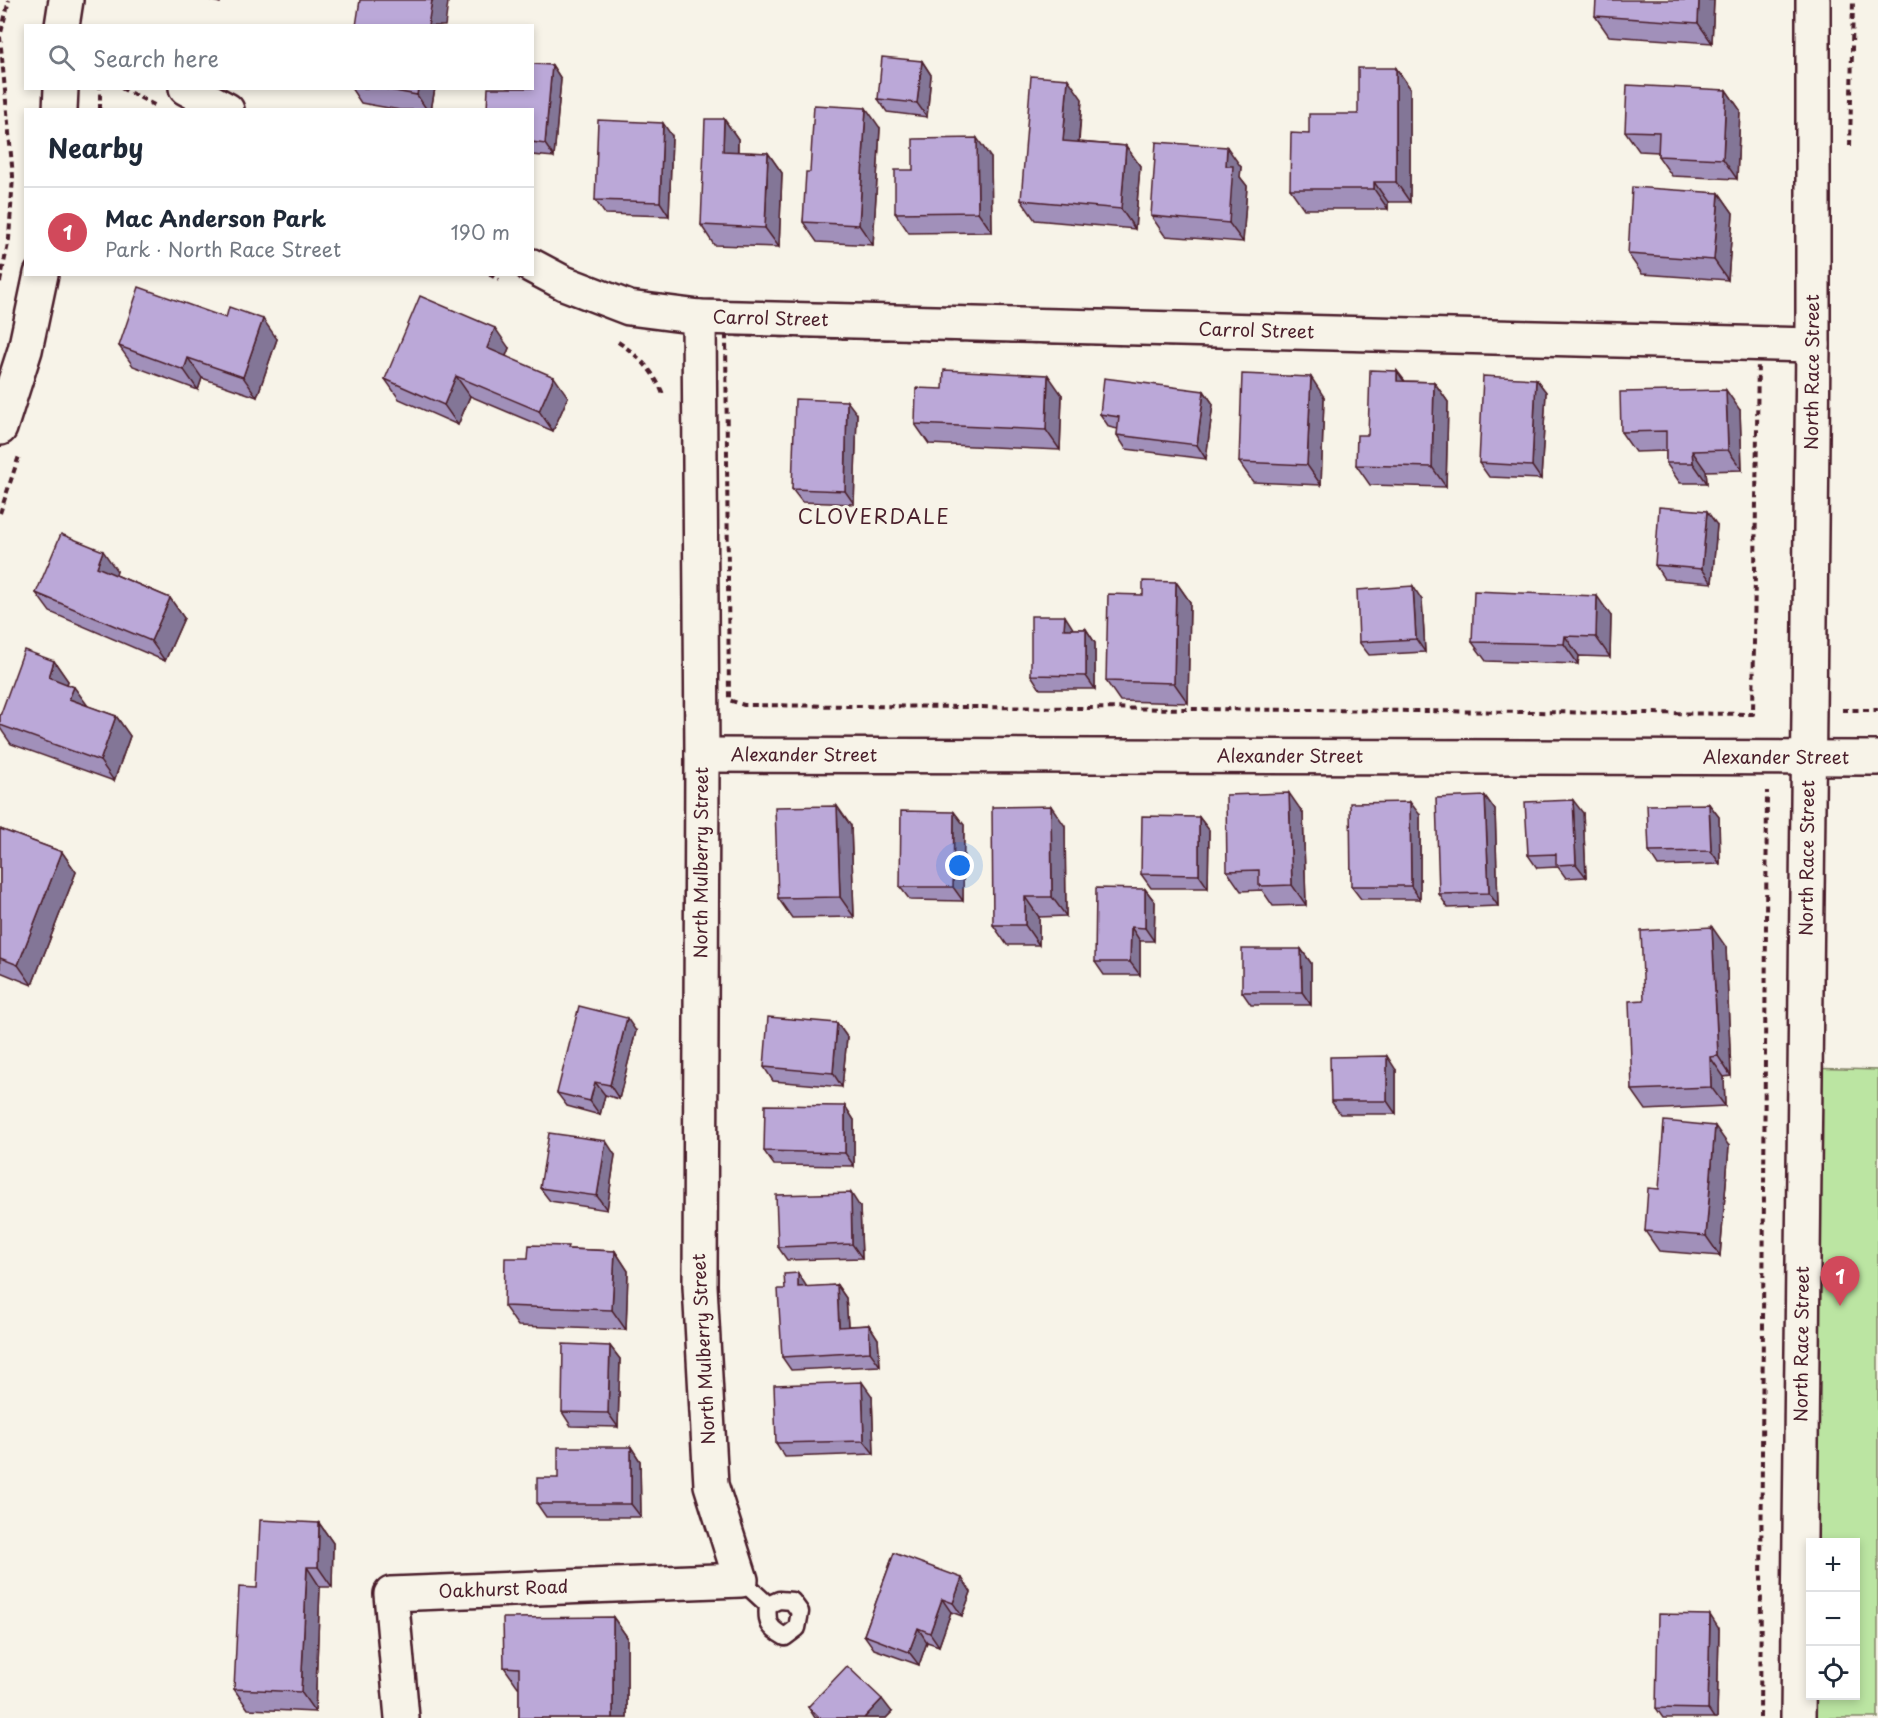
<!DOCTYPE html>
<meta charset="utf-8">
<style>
body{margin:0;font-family:"Playpen Sans",sans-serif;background:#f2f2f3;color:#1f2937}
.controls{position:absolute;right:18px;bottom:18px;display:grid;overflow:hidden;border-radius:0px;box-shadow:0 3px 9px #0003}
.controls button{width:54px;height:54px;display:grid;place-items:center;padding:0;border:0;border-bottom:2px solid #e0e1e3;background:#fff;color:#1f2937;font:30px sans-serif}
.you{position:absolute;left:960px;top:866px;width:21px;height:21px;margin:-15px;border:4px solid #fff;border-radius:50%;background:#1a73e8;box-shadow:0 0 0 9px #1a73e833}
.badge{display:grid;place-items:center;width:39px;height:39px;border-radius:50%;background:#d1495b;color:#fff;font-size:20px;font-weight:700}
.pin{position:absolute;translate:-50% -50px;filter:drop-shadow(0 2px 3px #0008)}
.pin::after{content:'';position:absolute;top:32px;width:21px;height:18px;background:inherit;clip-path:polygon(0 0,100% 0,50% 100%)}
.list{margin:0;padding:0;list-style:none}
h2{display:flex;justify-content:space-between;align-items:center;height:78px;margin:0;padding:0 24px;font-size:26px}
h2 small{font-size:20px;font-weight:400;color:#747a83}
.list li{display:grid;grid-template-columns:39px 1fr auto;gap:18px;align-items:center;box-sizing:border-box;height:90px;padding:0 24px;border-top:2px solid #e0e1e3}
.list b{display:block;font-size:22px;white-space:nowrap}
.list p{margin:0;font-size:20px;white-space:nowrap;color:#747a83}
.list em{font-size:20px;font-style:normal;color:#747a83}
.icon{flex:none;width:33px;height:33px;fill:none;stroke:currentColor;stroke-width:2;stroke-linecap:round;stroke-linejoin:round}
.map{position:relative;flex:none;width:1878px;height:1718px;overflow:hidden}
.search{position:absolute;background:#fff;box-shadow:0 3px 9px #0003;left:24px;top:24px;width:510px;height:66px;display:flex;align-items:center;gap:15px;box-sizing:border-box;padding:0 21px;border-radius:0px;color:#747a83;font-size:22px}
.panel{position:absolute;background:#fff;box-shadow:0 3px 9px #0003;left:24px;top:108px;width:510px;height:168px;border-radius:0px}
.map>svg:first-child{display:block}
.green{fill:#bbe5a2;stroke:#828266;stroke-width:1.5;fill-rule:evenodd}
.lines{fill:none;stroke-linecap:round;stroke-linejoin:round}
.service-casing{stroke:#4a1f2b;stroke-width:21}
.minor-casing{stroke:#4a1f2b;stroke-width:38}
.tertiary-casing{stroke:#4a1f2b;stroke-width:38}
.path{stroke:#4a1f2b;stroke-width:4;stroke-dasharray:6 4.5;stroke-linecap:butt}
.service{stroke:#f7f3e8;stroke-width:16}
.minor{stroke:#f7f3e8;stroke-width:33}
.tertiary{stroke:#f7f3e8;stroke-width:33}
.wall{fill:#a190ba;stroke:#4a1f2b;stroke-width:1.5}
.shaded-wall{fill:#837697;stroke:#4a1f2b;stroke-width:1.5}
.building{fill:#bba8d8;stroke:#4a1f2b;stroke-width:1.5}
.labels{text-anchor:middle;stroke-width:6;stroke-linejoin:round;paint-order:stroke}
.street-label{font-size:18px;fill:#4a1f2b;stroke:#f7f3e8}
.neighbourhood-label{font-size:20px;letter-spacing:1.5px;fill:#4a1f2b;stroke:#f7f3e8}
</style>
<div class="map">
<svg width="1878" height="1718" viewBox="0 0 1878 1718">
<rect width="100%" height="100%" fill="#f7f3e8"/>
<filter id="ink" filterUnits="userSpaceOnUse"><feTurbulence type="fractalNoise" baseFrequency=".0167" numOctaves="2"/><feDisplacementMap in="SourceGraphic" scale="12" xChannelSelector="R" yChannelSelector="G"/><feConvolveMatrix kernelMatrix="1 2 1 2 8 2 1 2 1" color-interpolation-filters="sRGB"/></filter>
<g filter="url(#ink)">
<!-- green -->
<path class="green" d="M1805 1068 1878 1070V1718H1796ZM1810 1542H1856V1696H1810Z"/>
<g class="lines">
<defs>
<path id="service" d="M741 1580 768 1605C766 1623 769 1628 785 1637L797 1628 800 1612 792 1601 779 1600 768 1605"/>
<g id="minor">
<path d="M62 26 66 0"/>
<path d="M186 88 227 110"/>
<path d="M60 110 61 88"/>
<path id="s1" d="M532 266 564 283 629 308 699 317 1813 345"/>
<path d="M0 428 25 350 41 274"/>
<path id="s2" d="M702 755 1878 758"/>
<path id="s3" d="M402 1718 391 1594 741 1580 711 1485 700 1286 702 755 699 317"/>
</g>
<g id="tertiary">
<path id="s4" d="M1798 1718 1813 345V0"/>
</g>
</defs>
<!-- service casing -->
<use href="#service" class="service-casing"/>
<!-- minor casing -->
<use href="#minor" class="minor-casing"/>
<!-- tertiary casing -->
<use href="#tertiary" class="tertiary-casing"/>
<!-- path -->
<g class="path">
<path d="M121 88 158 107"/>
<path d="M100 110V88"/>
<path d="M1850 146 1853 0"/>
<path d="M489 274 499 280"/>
<path d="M0 282 9 239 13 176 0 37 9 0"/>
<path d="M726 335 1758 359 1753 714 744 705 729 700Z"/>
<path d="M618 342C639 356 655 372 664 397"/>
<path d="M0 513 19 456"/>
<path d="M1842 710H1878"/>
<path d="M1760 1718 1767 791"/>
</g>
<!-- service -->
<use href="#service" class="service"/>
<!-- minor -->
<use href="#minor" class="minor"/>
<!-- tertiary -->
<use href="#tertiary" class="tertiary"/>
</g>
<!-- wall -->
<g class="wall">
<path d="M210 0H221L220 3Z"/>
<path d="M1714 0 1712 43 1609 36 1595 16Z"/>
<path d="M922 61 931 75 927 117 887 112 878 99Z"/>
<path d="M536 64 552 65 561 79 554 157 532 155V110Z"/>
<path d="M1396 68 1410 88V202H1388V209H1304L1290 189 1309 134 1358 114Z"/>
<path d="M351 88H435L431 110H400L361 103Z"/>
<path d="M1726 90 1740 110 1737 179 1672 176 1658 156V152L1639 151 1625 131Z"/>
<path d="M1082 99 1079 142 1126 146 1140 166 1135 229 1035 220 1021 200Z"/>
<path d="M724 119 738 139V152L768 153 782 173 779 247 714 245 701 225Z"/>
<path d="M880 128 873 245 817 242 803 222 810 172Z"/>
<path d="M672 136 669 216 605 214 595 200Z"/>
<path d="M991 158 992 232 909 233 895 213 913 170Z"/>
<path d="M1241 167 1240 177 1247 186 1243 242 1165 236 1151 216Z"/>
<path d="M1719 193 1733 213 1728 280 1642 274 1628 254Z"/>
<path d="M277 339 257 397 202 378 198 390 133 366 119 346Z"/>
<path d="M509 348 506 356 568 397 553 431 470 396 458 425 399 399 385 379Z"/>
<path d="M1397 371 1405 381 1434 382 1448 402 1446 487 1370 485 1356 465Z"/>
<path d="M1536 379 1546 392 1541 479 1489 477 1479 463Z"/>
<path d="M1204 391 1213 404 1206 459 1126 449 1117 435 1118 429 1109 427 1100 414Z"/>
<path d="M1062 395 1060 450 929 444 915 424Z"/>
<path d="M1324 397 1321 485 1253 482 1239 462Z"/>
<path d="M1740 410 1742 470 1706 471 1707 483H1680L1666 463V451L1635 452 1621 432Z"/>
<path d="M857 414 854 504 802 502 792 489Z"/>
<path d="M1717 525 1712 583 1664 579 1655 565Z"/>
<path d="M117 571 116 575 170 598 184 618 165 661 50 612 36 593Z"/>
<path d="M1176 582 1190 602 1188 703 1120 701 1106 681 1143 595Z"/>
<path d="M1422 600 1425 652 1369 655 1359 642Z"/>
<path d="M1611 616 1610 657 1579 656 1578 664 1486 661 1472 642Z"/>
<path d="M1073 629H1086L1095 643V689H1040L1031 675Z"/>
<path d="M54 661 68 681 67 684 74 687 87 706 116 716 130 736 114 781 11 744 0 728V716Z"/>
<path d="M1485 796 1495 810 1498 906 1448 908 1439 894Z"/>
<path d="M1709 804 1719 817 1720 864 1658 866 1649 852Z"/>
<path d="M954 812 964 825 963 901 910 900 900 887Z"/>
<path d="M1303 813 1306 905 1273 906 1262 890 1241 891 1227 871Z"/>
<path d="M1583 813 1586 877 1566 878 1558 867 1537 868 1528 855Z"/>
<path d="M1420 815V899H1361L1351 886Z"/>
<path d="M1199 817 1209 830 1208 888H1151L1141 874Z"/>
<path d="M851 826 854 917 792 918 778 898Z"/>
<path d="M1065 826 1066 916 1039 917V945H1007L993 925Z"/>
<path d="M0 829 62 852 76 872 32 985 0 972Z"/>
<path d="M1145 889 1155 902 1154 941H1140V975H1104L1095 962Z"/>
<path d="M1726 947 1731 1076 1724 1077 1725 1106 1646 1110 1632 1090 1644 1000Z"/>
<path d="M1301 949 1311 963V1005H1251L1242 992Z"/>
<path d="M837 1023 847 1037 842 1087 773 1081 764 1067Z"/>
<path d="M636 1031 619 1099 605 1095 600 1115 567 1106 557 1093Z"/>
<path d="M1396 1070V1114H1340L1331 1101Z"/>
<path d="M845 1106 854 1120V1166L774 1165 764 1151Z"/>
<path d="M1729 1146 1720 1256 1659 1251 1645 1231 1659 1189Z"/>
<path d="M615 1155 607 1210 550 1201 540 1188Z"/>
<path d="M860 1207 862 1258 787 1260 778 1247Z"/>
<path d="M570 1249 615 1251 628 1271 626 1330 518 1326 504 1306 528 1258Z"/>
<path d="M837 1285 846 1298 848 1326 869 1325 878 1339 880 1366 791 1370 782 1357 785 1289Z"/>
<path d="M610 1346 620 1359 618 1427 571 1426 562 1412Z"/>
<path d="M872 1396 874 1454 785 1457 776 1443Z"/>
<path d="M631 1447 640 1461 641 1517H546L537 1504 558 1478Z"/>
<path d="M319 1523 333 1543 332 1587H320L315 1712 248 1709 234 1689 257 1588Z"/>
<path d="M894 1553 971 1592 962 1616 951 1612 939 1646 927 1642 919 1665 874 1649 864 1635Z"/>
<path d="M613 1617 627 1637V1718H519V1687H518L504 1667Z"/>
<path d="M1719 1629 1717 1718H1663L1656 1708Z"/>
<path d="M808 1707 892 1712 886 1718H815Z"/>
</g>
<!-- shaded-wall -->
<g class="shaded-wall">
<path d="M432 0H447L448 2 445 26H428Z"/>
<path d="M1699 0H1714L1712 43 1698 23Z"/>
<path d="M922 61 931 75 927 117 917 103Z"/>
<path d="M552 65 561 79 554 157 545 144Z"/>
<path d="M1396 68 1410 88V202L1396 182Z"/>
<path d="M1068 79 1082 99 1077 160 1063 141Z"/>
<path d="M418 88H435L431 110H427L417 95Z"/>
<path d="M1726 90 1740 110 1737 179 1723 159Z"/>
<path d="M866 108 880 128 873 245 859 225Z"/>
<path d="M724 119 738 139 737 171 723 151Z"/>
<path d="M663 123 672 136 669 216 660 202Z"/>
<path d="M977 138 991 158 992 232 978 212Z"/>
<path d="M1126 146 1140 166 1135 229 1121 209Z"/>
<path d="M1227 147 1241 167 1240 177 1247 186 1243 242 1229 223 1226 166Z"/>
<path d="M768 153 782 173 779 247 765 228Z"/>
<path d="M1374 182 1388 202V209L1374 189Z"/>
<path d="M1719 193 1733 213 1728 280 1714 260Z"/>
<path d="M263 319 277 339 257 397 243 377Z"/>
<path d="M495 328 509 348 501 368 487 348Z"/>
<path d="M188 358 202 378 198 390 184 370Z"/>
<path d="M1397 371 1411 391 1397 381Z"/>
<path d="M1048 375 1062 395 1060 450 1046 430Z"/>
<path d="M456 376 470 396 458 425 444 405Z"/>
<path d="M554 377 568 397 553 431 539 411Z"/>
<path d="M1311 377 1324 397 1321 485 1307 465Z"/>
<path d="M1536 379 1546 392 1541 479 1532 466Z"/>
<path d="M1434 382 1448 402 1446 487 1432 467Z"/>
<path d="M1726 390 1740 410 1742 470 1728 450Z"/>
<path d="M1204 391 1213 404 1206 459 1197 445Z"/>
<path d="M847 401 857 414 854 504 845 491Z"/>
<path d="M1692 451 1706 471 1707 483 1693 463Z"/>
<path d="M1707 511 1717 525 1712 583 1702 569Z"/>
<path d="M103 551 117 571 111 587 97 567Z"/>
<path d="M1176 582 1190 602 1188 703 1174 683Z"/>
<path d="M1413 586 1422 600 1425 652 1416 639Z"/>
<path d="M1597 596 1611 616 1610 657 1596 637Z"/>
<path d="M170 598 184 618 165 661 151 641Z"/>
<path d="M1065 616 1074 630 1064 629Z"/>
<path d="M1086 629 1095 643V689L1086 676Z"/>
<path d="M1565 636 1579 656 1578 664 1564 644Z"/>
<path d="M54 661 68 681 62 697 49 677Z"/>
<path d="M74 687 88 706 69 699Z"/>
<path d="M116 716 130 736 114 781 100 761Z"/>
<path d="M1289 793 1303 813 1306 905 1292 885Z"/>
<path d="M1485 796 1495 810 1498 906 1489 893Z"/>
<path d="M1573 800 1583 813 1586 877 1576 864Z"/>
<path d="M1410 802 1420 815V899L1411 886Z"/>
<path d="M1709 804 1719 817 1720 864 1711 851Z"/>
<path d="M837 806 851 826 854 917 840 897Z"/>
<path d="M1051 806 1065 826 1066 916 1052 897Z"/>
<path d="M954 812 964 825 963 901 953 887Z"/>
<path d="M1199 817 1209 830 1208 888 1199 875Z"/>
<path d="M62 852 76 872 32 985 18 965Z"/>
<path d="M1145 889 1155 902 1154 941 1145 928Z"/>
<path d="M1025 897 1039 917V945L1025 925Z"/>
<path d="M1131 927 1140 941V975L1130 962Z"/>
<path d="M1712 927 1726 947 1731 1076 1718 1056Z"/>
<path d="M1301 949 1311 963V1005L1302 992Z"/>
<path d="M627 1018 636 1031 619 1099 610 1085Z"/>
<path d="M837 1023 847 1037 842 1087 833 1073Z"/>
<path d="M1387 1056 1396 1070V1114L1387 1101Z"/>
<path d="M1710 1057 1724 1077 1725 1106 1711 1087Z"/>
<path d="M595 1082 605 1095 600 1115 590 1101Z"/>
<path d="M845 1106 854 1120V1166L845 1153Z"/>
<path d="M1715 1126 1729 1146 1720 1256 1706 1236Z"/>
<path d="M606 1141 615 1155 607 1210 597 1196Z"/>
<path d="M851 1193 860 1207 862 1258 852 1244Z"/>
<path d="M615 1251 628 1271 626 1330 612 1310Z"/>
<path d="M798 1273 807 1287H798Z"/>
<path d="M837 1285 846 1298 849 1340 839 1327Z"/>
<path d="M869 1325 878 1339 880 1366 870 1352Z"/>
<path d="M610 1346 620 1359 618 1427 608 1413Z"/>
<path d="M862 1382 872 1396 874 1454 864 1441Z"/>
<path d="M631 1447 640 1461 641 1517 631 1504Z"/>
<path d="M319 1523 333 1543 332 1587 318 1567Z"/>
<path d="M307 1567 320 1587 315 1712 301 1692Z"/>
<path d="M962 1578 971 1592 962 1616 953 1603Z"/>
<path d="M942 1599 951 1612 939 1646 930 1633Z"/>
<path d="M1710 1615 1719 1629 1717 1718H1714L1708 1709Z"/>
<path d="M613 1617 627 1637V1718H613Z"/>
<path d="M918 1628 927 1642 919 1665 909 1652Z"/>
<path d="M882 1699 892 1712 886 1718H864Z"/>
</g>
<!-- building -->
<g class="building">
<path d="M360 0H432L428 26H356Z"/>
<path d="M1596 0H1699L1698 23 1595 16Z"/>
<path d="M882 57 922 61 917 103 878 99Z"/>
<path d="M532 64 552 65 545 144 532 142V110H487L488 88H532Z"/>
<path d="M1358 68H1396V182H1374V189H1290L1291 133 1309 134V114H1358Z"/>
<path d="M1031 76 1068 79 1063 141 1126 146 1121 209 1021 200Z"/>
<path d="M1627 85 1726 90 1723 159 1658 156 1659 132 1625 131Z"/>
<path d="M379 88H418L417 95Z"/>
<path d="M814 105 866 108 859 225 803 222 806 172H810Z"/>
<path d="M705 119H724L723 151 768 153 765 228 701 225Z"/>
<path d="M598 120 663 123 660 202 595 200Z"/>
<path d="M977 138 978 212 895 213V170H913V139Z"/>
<path d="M1156 142 1227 147 1226 166H1233L1229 223 1151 216Z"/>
<path d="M1632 187 1719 193 1714 260 1628 254Z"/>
<path d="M139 287 226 318 229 307 263 319 243 377 188 358 184 370 119 346Z"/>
<path d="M420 296 495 328 487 348 554 377 539 411 456 376 444 405 385 379Z"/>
<path d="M944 370 1048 375 1046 430 915 424 916 388 943 389Z"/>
<path d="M1370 370 1397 371V381L1434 382 1432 467 1356 465 1357 435H1368Z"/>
<path d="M1242 374 1311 377 1307 465 1239 462Z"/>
<path d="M1483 376 1536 379 1532 466 1479 463Z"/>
<path d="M1104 378 1204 391 1197 445 1117 435 1119 417 1100 414Z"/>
<path d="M1726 390 1728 450 1692 451 1693 463H1666V431L1621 432 1620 392Z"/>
<path d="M795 399 847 401 845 491 792 489Z"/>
<path d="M1659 507 1707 511 1702 569 1655 565Z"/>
<path d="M61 534 103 551 97 567 170 598 151 641 36 593Z"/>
<path d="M1143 581 1176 582 1174 683 1106 681 1108 594 1143 595Z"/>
<path d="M1413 586 1416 639 1359 642 1357 590Z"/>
<path d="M1474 591 1597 596 1596 637 1565 636 1564 644 1472 642Z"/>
<path d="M1031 616H1065L1064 629H1086V676L1031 675Z"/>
<path d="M24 650 54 661 49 677 74 687 69 699 116 716 100 761 0 725V716Z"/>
<path d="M1289 793 1292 885 1259 886V870L1227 871 1226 795Z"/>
<path d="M1485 796 1489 893 1439 894 1436 798Z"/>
<path d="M1573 800 1576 864 1556 865V854L1528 855 1525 802Z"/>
<path d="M1410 802 1411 886H1351L1350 803Z"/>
<path d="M1709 804 1711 851 1649 852 1647 805Z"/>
<path d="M837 806 840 897 778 898 775 807Z"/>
<path d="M1051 806 1052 897H1025V925H993L992 807Z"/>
<path d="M901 811 954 812 953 887H900Z"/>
<path d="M1142 816 1199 817V875L1141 874Z"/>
<path d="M0 829 62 852 18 965 0 958Z"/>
<path d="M1096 888 1145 889V928L1131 927 1130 962H1095Z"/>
<path d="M1712 927 1718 1056 1710 1057 1711 1087 1632 1090 1629 1001 1644 1000 1641 931Z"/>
<path d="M1242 949H1301L1302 992H1242Z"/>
<path d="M579 1006 627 1018 610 1085 595 1082 590 1101 557 1093Z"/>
<path d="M768 1017 837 1023 833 1073 764 1067Z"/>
<path d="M1387 1056V1101H1331L1330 1057Z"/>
<path d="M765 1105 845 1106V1153L764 1151Z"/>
<path d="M1664 1121 1715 1126 1706 1236 1645 1231 1648 1188 1659 1189Z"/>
<path d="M549 1133 606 1141 597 1196 540 1188Z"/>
<path d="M851 1193 852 1244 778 1247 776 1195Z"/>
<path d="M529 1245 568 1246 567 1249 615 1251 612 1310 504 1306 505 1258H528Z"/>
<path d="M798 1273V1287L837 1285 839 1327 869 1325 870 1352 782 1357 778 1289H785L784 1274Z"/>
<path d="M563 1344 610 1346 608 1413 562 1412Z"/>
<path d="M862 1382 864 1441 776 1443 774 1385Z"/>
<path d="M558 1447H631V1504H537V1478H558Z"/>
<path d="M260 1520 319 1523 318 1567H307L301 1692 234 1689 239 1587 257 1588Z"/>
<path d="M894 1553 962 1578 953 1603 942 1599 930 1633 918 1628 909 1652 864 1635Z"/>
<path d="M1658 1614 1710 1615 1708 1709 1656 1708Z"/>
<path d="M613 1617V1718H519V1668L504 1667 503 1618Z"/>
<path d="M847 1666 882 1699 864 1718H819L808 1707Z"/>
</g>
</g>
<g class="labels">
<!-- street labels -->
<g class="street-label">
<text dy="6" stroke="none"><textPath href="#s1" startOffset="248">Carrol Street</textPath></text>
<text dy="6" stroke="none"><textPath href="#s1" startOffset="734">Carrol Street</textPath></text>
<text dy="6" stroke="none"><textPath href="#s4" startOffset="1346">North Race Street</textPath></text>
<text dy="6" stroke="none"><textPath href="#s2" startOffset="102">Alexander Street</textPath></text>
<text dy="6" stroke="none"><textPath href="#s2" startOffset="588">Alexander Street</textPath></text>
<text dy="6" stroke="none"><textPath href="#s2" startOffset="1074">Alexander Street</textPath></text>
<text dy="6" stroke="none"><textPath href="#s4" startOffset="860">North Race Street</textPath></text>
<text dy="6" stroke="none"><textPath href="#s3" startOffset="1197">North Mulberry Street</textPath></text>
<text dy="6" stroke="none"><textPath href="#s4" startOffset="374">North Race Street</textPath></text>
<text transform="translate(704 1349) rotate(-93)" y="6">North Mulberry Street</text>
<text dy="6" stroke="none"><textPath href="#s3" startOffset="237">Oakhurst Road</textPath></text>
</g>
<!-- neighbourhood labels -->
<g class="neighbourhood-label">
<text x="874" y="524">CLOVERDALE</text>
</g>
</g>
</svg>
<div class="controls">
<button>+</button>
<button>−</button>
<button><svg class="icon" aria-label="locate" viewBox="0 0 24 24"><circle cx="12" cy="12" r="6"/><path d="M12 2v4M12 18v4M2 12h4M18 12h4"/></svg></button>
</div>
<div class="you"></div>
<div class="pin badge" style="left:1840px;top:1306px">1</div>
<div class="search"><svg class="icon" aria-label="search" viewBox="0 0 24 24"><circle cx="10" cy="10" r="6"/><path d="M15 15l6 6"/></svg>Search here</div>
<section class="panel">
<h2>Nearby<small></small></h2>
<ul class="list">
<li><span class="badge">1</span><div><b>Mac Anderson Park</b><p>Park · North Race Street</p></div><em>190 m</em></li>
</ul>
</section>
</div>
